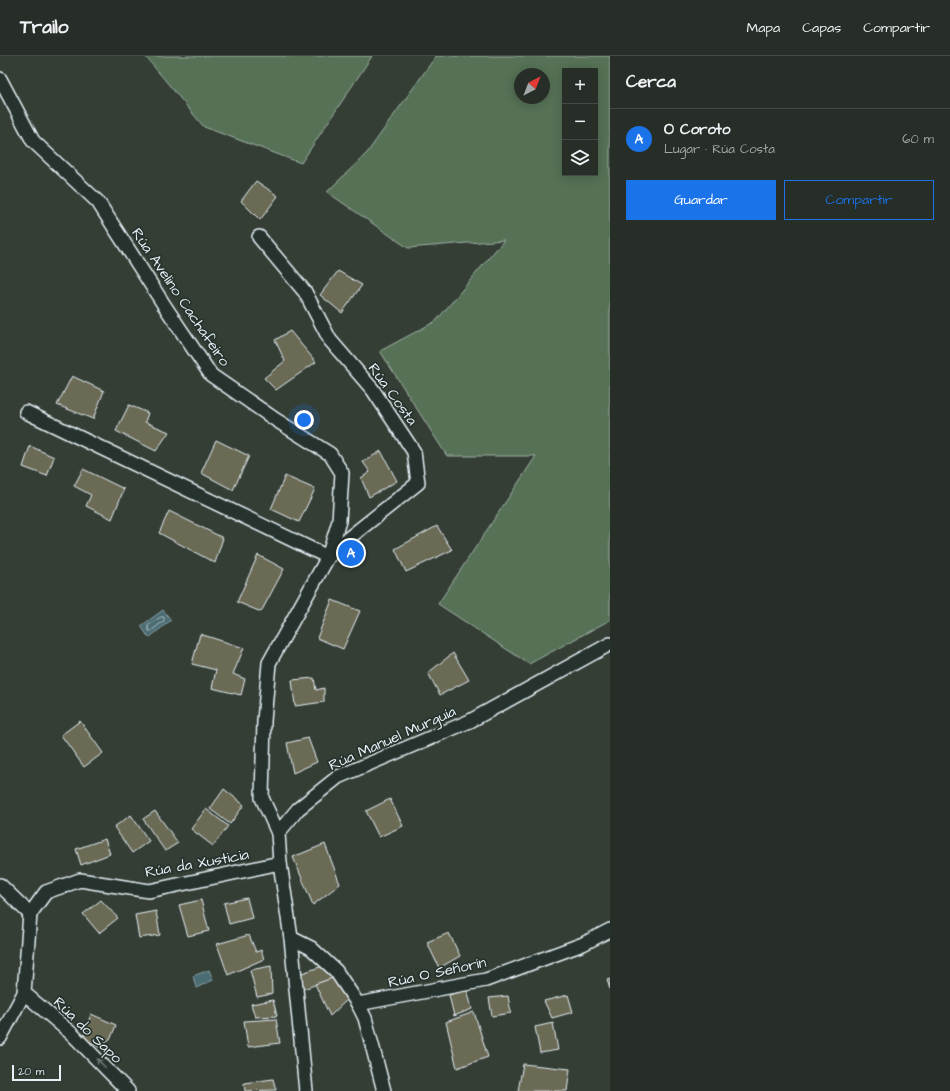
<!DOCTYPE html>
<html lang="es">
<meta charset="utf-8">
<style>
body{margin:0;font-family:"Architects Daughter",sans-serif;background:#2f3630;color:#f1f3f6}
.controls{position:absolute;right:12px;top:12px;display:grid;overflow:hidden;border-radius:0px;box-shadow:0 2px 10px #0003}
.controls button{width:36px;height:36px;display:grid;place-items:center;padding:0;border:0;border-bottom:1px solid #434a45;background:#272e28;color:#f1f3f6;font:20px sans-serif}
.compass{position:absolute;left:514px;top:12px;width:36px;height:36px;border-radius:50%;background:#272e28;box-shadow:0 2px 10px #0003;rotate:42deg}
.scale{position:absolute;left:12px;bottom:10px;width:49px;box-sizing:border-box;padding-left:4px;border:2px solid #e8f1f8;border-top:0;font-size:11px;line-height:14px;white-space:nowrap;color:#e8f1f8;-webkit-text-stroke:3px #26332d;paint-order:stroke}
.you{position:absolute;left:304px;top:364px;width:14px;height:14px;margin:-10px;border:3px solid #fff;border-radius:50%;background:#1a73e8;box-shadow:0 0 0 6px #1a73e833}
.badge{display:grid;place-items:center;width:26px;height:26px;border-radius:50%;background:#1a73e8;color:#fff;font-size:13px;font-weight:700}
.pin{position:absolute;translate:-50% -50%;border:2px solid #fff;box-shadow:0 1px 4px #0006}
.list{margin:0;padding:0;list-style:none}
h2{display:flex;justify-content:space-between;align-items:center;height:52px;margin:0;padding:0 16px;font-size:17px}
h2 small{font-size:13px;font-weight:400;color:#a4a8a8}
.list li{display:grid;grid-template-columns:26px 1fr auto;gap:12px;align-items:center;box-sizing:border-box;height:60px;padding:0 16px;border-top:1px solid #434a45}
.list b{display:block;font-size:15px;white-space:nowrap}
.list p{margin:0;font-size:13px;white-space:nowrap;color:#a4a8a8}
.list em{font-size:13px;font-style:normal;color:#a4a8a8}
.actions{display:flex;gap:8px;padding:12px 16px}
.actions a{flex:1;padding:9px 0;border:1px solid #1a73e8;border-radius:0px;text-align:center;font-size:14px;color:#1a73e8}
.actions .main{background:#1a73e8;color:#fff}
.icon{flex:none;width:22px;height:22px;fill:none;stroke:currentColor;stroke-width:2;stroke-linecap:round;stroke-linejoin:round}
.map{position:relative;flex:none;width:610px;height:1035px;overflow:hidden}
header{display:flex;align-items:center;gap:24px;box-sizing:border-box;height:56px;padding:0 20px;background:#272e28;border-bottom:1px solid #434a45}
header strong{font-size:19px}
nav{display:flex;gap:22px;margin-inline-start:auto;font-size:14px}
main{display:flex}
aside{flex:1;background:#272e28}
.map>svg:first-child{display:block}
.green{fill:#577157;stroke:#a0b1a8;fill-rule:evenodd}
.water{fill:#4c6c73;stroke:#8aa1a8}
.lines{fill:none;stroke-linecap:round;stroke-linejoin:round}
.shore{stroke:#aabcc3;stroke-width:1}
.building{fill:#6b6a55;stroke:#e8f1f8}
.street-casing{stroke:#e8f1f8;stroke-width:16}
.street{stroke:#26332d;stroke-width:13}
.oneway{stroke:#6a7674}
.labels{text-anchor:middle;stroke-width:3.5;stroke-linejoin:round;paint-order:stroke}
.street-label{font-size:15px;fill:#e8f1f8;stroke:#26332d}
</style>
<header>
<strong>Trailo</strong>
<nav><a>Mapa</a><a>Capas</a><a>Compartir</a></nav>
</header>
<main>
<div class="map">
<svg width="610" height="1035" viewBox="0 0 610 1035">
<rect width="100%" height="100%" fill="#343e35"/>
<filter id="ink" filterUnits="userSpaceOnUse"><feTurbulence type="fractalNoise" baseFrequency=".025" numOctaves="2"/><feDisplacementMap in="SourceGraphic" scale="8" xChannelSelector="R" yChannelSelector="G"/><feConvolveMatrix kernelMatrix="1 2 1 2 8 2 1 2 1" color-interpolation-filters="sRGB"/></filter>
<g filter="url(#ink)">
<!-- green -->
<g class="green">
<path d="M145 0H372L301 107 204 71Z"/>
<path d="M436 0H610V564L529 608 438 548 536 400H447L380 295 436 265 504 184 408 192 327 136 367 97ZM565 15H595V117H565ZM520 18H544V42H520Z"/>
</g>
<!-- water -->
<g class="water">
<path d="M163 554 171 564 149 582 141 570Z"/>
<path d="M209 914 213 924 196 932 193 920Z"/>
</g>
<g class="lines">
<!-- shore -->
<path class="shore" d="M161 561H164V565L151 575H149L148 570Z"/>
</g>
<!-- building -->
<g class="building">
<path d="M256 125 278 140 260 164 241 145Z"/>
<path d="M338 215 362 229 342 257 320 239Z"/>
<path d="M290 275 316 306 276 334 264 322 285 305 275 284Z"/>
<path d="M72 320 104 335 93 363 57 349Z"/>
<path d="M129 349 148 357 145 366 169 376 156 395 116 375Z"/>
<path d="M216 384 249 400 233 434 201 417Z"/>
<path d="M30 390 54 401 47 420 23 411Z"/>
<path d="M381 395 397 425 369 441 361 422 370 416 363 406Z"/>
<path d="M83 413 124 433 112 463 86 450 91 439 74 430Z"/>
<path d="M285 420 315 433 299 466 271 453Z"/>
<path d="M169 455 223 482 215 507 159 477Z"/>
<path d="M437 470 452 494 406 516 395 493Z"/>
<path d="M258 499 284 513 261 556 237 546Z"/>
<path d="M332 544 360 555 343 593 317 582Z"/>
<path d="M200 578 244 592 233 618 245 623 241 639 212 632 216 614 192 608Z"/>
<path d="M453 597 469 624 440 639 428 617Z"/>
<path d="M314 622 316 634 324 632V646L295 650 292 624Z"/>
<path d="M80 665 103 697 84 711 61 679Z"/>
<path d="M308 682 317 706 293 717 287 687Z"/>
<path d="M224 733 244 749 230 768 210 753Z"/>
<path d="M390 743 403 770 379 781 366 755Z"/>
<path d="M206 753 228 770 213 790 191 773Z"/>
<path d="M155 755 178 787 165 795 143 763Z"/>
<path d="M131 759 149 785 132 797 114 771Z"/>
<path d="M105 783 110 798 81 809 76 793Z"/>
<path d="M325 788 340 828 313 849 293 801Z"/>
<path d="M247 842 252 862 229 868 224 847Z"/>
<path d="M101 844 118 862 99 877 83 858Z"/>
<path d="M201 844 209 875 188 880 179 849Z"/>
<path d="M156 855 160 879 139 882 135 859Z"/>
<path d="M449 877 460 900 439 912 427 886Z"/>
<path d="M249 879 256 896 261 894 264 903 228 919 217 888Z"/>
<path d="M271 910 272 938 257 941 250 914Z"/>
<path d="M323 910 333 922 301 934 299 918Z"/>
<path d="M333 922 350 941 330 960 315 928Z"/>
<path d="M610 923V933L607 924Z"/>
<path d="M467 933 472 953 454 960 449 939Z"/>
<path d="M568 939 573 956 552 962 544 945Z"/>
<path d="M508 940 511 957 492 960 489 942Z"/>
<path d="M273 944 277 960 255 961 251 948Z"/>
<path d="M474 956 488 1001 457 1012 446 966Z"/>
<path d="M91 958 116 969 111 982 99 991 83 982Z"/>
<path d="M276 963 280 987 248 991 244 965Z"/>
<path d="M553 967 558 994 540 997 535 971Z"/>
<path d="M523 1008 570 1013 567 1035H518Z"/>
<path d="M273 1023 276 1034 245 1035 244 1027Z"/>
</g>
<g class="lines">
<defs>
<g id="street">
<path d="M0 23 33 85 98 146 166 252 211 319 276 364 330 398 342 417 339 465 328 501 269 607 264 665 262 742 278 777"/>
<path d="M26 356 328 501 345 485 418 427 414 396 373 334 330 284 305 236 259 181"/>
<path d="M0 829 30 858"/>
<path d="M30 858 46 836 80 824 149 835 280 807"/>
<path d="M291 882 311 892 336 915 358 948 486 924 583 888 610 874"/>
<path d="M24 937 72 978 128 1035"/>
<path d="M358 948 365 962 384 1035"/>
<path d="M0 982 24 937 30 858"/>
<path d="M306 1035 291 882 280 807 278 777 298 753 338 721 470 665 610 588"/>
</g>
</defs>
<!-- street casing -->
<use href="#street" class="street-casing"/>
<!-- street -->
<use href="#street" class="street"/>
</g>
<!-- one-way arrows -->
<defs><path id="oneway-shaft" d="M-6 0H5M1.5-3L5.5 0L1.5 3" fill="none" stroke-width="1.6" stroke-linecap="round" stroke-linejoin="round"/></defs>
<use class="oneway" href="#oneway-shaft" transform="translate(101 1007) rotate(-134)"/>
</g>
<g class="labels">
<!-- street labels -->
<g class="street-label">
<text transform="translate(181 241) rotate(56)" y="5">Rúa Avelino Cachafeiro</text>
<text transform="translate(393 338) rotate(54)" y="5">Rúa Costa</text>
<text transform="translate(392 682) rotate(-24)" y="5">Rúa Manuel Murguía</text>
<text transform="translate(197 807) rotate(-10)" y="5">Rúa da Xusticia</text>
<text transform="translate(437 916) rotate(-12)" y="5">Rúa O Señorín</text>
<text transform="translate(88 974) rotate(44)" y="5">Rúa do Sapo</text>
</g>
</g>
</svg>
<div class="controls">
<button>+</button>
<button>−</button>
<button><svg class="icon" aria-label="layers" viewBox="0 0 24 24"><path d="M12 4l9 5-9 5-9-5zM3 14l9 5 9-5"/></svg></button>
</div>
<svg class="compass" viewBox="-18 -18 36 36"><path d="M0-13l5 13h-10z" fill="#e53935"/><path d="M0 13l5-13h-10z" fill="#a4a8a8"/></svg>
<div class="scale">20 m</div>
<div class="you"></div>
<div class="pin badge" style="left:351px;top:497px">A</div>
</div>
<aside>
<h2>Cerca<small></small></h2>
<ul class="list">
<li><span class="badge">A</span><div><b>O Coroto</b><p>Lugar · Rúa Costa</p></div><em>60 m</em></li>
</ul>
<div class="actions"><a class="main">Guardar</a><a>Compartir</a></div>
</aside>
</main>
